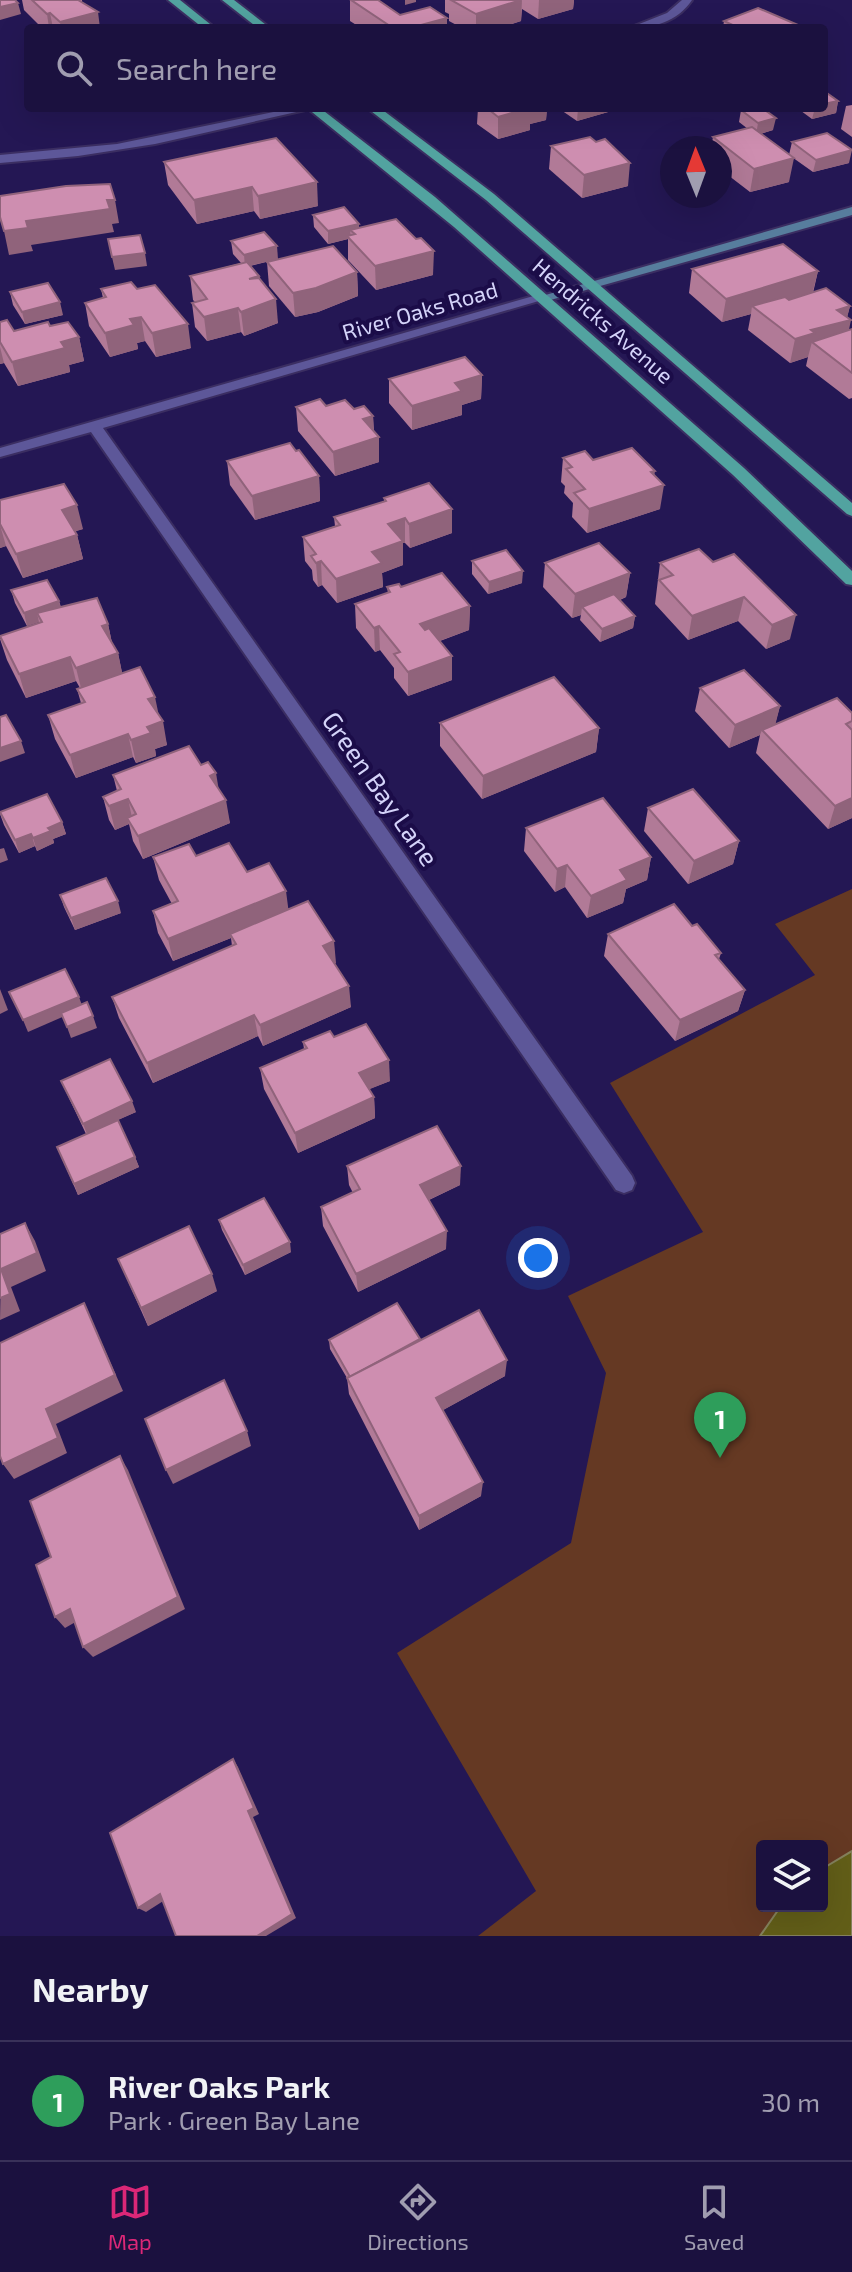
<!DOCTYPE html>
<meta charset="utf-8">
<style>
body{margin:0;font-family:"Exo 2",sans-serif;background:#241a46;color:#f1f3f6}
.controls{position:absolute;right:24px;bottom:24px;display:grid;overflow:hidden;border-radius:8px;box-shadow:0 8px 32px #0002}
.controls button{width:72px;height:72px;display:grid;place-items:center;padding:0;border:0;border-bottom:2px solid #393159;background:#1b113f;color:#f1f3f6;font:40px sans-serif}
.compass{position:absolute;left:660px;top:136px;width:72px;height:72px;border-radius:50%;background:#1b113f;box-shadow:0 8px 32px #0002;rotate:359deg}
.you{position:absolute;left:538px;top:1258px;width:28px;height:28px;margin:-20px;border:6px solid #fff;border-radius:50%;background:#1a73e8;box-shadow:0 0 0 12px #1a73e833}
.badge{display:grid;place-items:center;width:52px;height:52px;border-radius:50%;background:#db2777;color:#fff;font-size:26px;font-weight:700}
.pin{position:absolute;translate:-50% -66px;filter:drop-shadow(0 2px 4px #0008)}
.pin::after{content:'';position:absolute;top:42px;width:28px;height:24px;background:inherit;clip-path:polygon(0 0,100% 0,50% 100%)}
.list{margin:0;padding:0;list-style:none}
h2{display:flex;justify-content:space-between;align-items:center;height:104px;margin:0;padding:0 32px;font-size:34px}
h2 small{font-size:26px;font-weight:400;color:#a09db0}
.list li{display:grid;grid-template-columns:52px 1fr auto;gap:24px;align-items:center;box-sizing:border-box;height:120px;padding:0 32px;border-top:2px solid #393159}
.list b{display:block;font-size:30px;white-space:nowrap}
.list p{margin:0;font-size:26px;white-space:nowrap;color:#a09db0}
.list em{font-size:26px;font-style:normal;color:#a09db0}
.icon{flex:none;width:44px;height:44px;fill:none;stroke:currentColor;stroke-width:2;stroke-linecap:round;stroke-linejoin:round}
.map{position:relative;flex:none;width:852px;height:1936px;overflow:hidden}
.search{position:absolute;background:#1b113f;box-shadow:0 8px 32px #0002;left:24px;right:24px;top:24px;height:88px;display:flex;align-items:center;gap:20px;box-sizing:border-box;padding:0 28px;border-radius:8px;color:#a09db0;font-size:30px}
.sheet{height:224px;background:#1b113f}
nav{display:flex;justify-content:space-around;align-items:center;box-sizing:border-box;height:112px;border-top:2px solid #393159;background:#1b113f;font-size:22px;color:#a09db0}
nav a{display:grid;justify-items:center;gap:4px}
nav .on{color:#db2777}
.map>svg:first-child{display:block}
.green{fill:#653923}
.water{fill:#625e18;stroke:#84815c;stroke-width:2}
.lines{fill:none;stroke-linecap:round;stroke-linejoin:round}
.street-casing{stroke:#3b2e62;stroke-width:4}
.secondary-casing{stroke:#3b2e62;stroke-width:4}
.primary-casing{stroke:#3b2e62;stroke-width:4}
.street{fill:#5d5799;fill-rule:evenodd}
.secondary{fill:#577d9d;fill-rule:evenodd}
.primary{fill:#52a3a0;fill-rule:evenodd}
.wall{fill:#b17a97}
.shaded-wall{fill:#90637b}
.building{fill:#ce8eb0;stroke:#90637b;stroke-width:2}
.labels{text-anchor:middle;stroke-width:8;stroke-linejoin:round;paint-order:stroke}
.far-street-label{font-size:22px;fill:#d4d3f9;stroke:#1b0c48}
.street-label{font-size:26px;fill:#d4d3f9;stroke:#1b0c48}
</style>
<div class="map">
<svg width="852" height="1936" viewBox="0 0 852 1936">
<rect width="100%" height="100%" fill="#241754"/>
<!-- green -->
<path class="green" d="M852 889V1851L822 1869V1846H762V1906H781L760 1936H478L536 1891 397 1653 571 1543 606 1373 568 1296 703 1232 610 1083 815 975 775 924Z"/>
<!-- water -->
<path class="water" d="M852 1851V1936H760L781 1906H822V1869Z"/>
<g class="lines">
<defs>
<g id="street">
<path d="M682 0H692C677 22 654 28 629 28L667 13Z"/>
<path d="M293 108H314L155 144 78 156 0 163V155L117 144Z"/>
<path d="M537 295 549 298 103 428 632 1176 635 1183 632 1190 624 1193 616 1190 91 432 0 457V448Z"/>
</g>
<path id="secondary" d="M852 207V215L547 301 535 298Z"/>
<g id="primary">
<path d="M168 0H180L215 28H203Z"/>
<path d="M222 0H234L270 28H258Z"/>
<path d="M307 108H320L435 197 744 468 852 571V585L846 584 733 475 454 227Z"/>
<path d="M367 108H380L494 194 852 503V516L847 514 486 200Z"/>
</g>
</defs>
<!-- street casing -->
<use href="#street" class="street-casing"/>
<!-- secondary casing -->
<use href="#secondary" class="secondary-casing"/>
<!-- primary casing -->
<use href="#primary" class="primary-casing"/>
<!-- street -->
<use href="#street" class="street"/>
<!-- secondary -->
<use href="#secondary" class="secondary"/>
<!-- primary -->
<use href="#primary" class="primary"/>
</g>
<!-- wall -->
<g class="wall">
<path d="M22 0H82V2L100 28H42L24 10Z"/>
<path d="M350 0H378L400 15 447 28H361L350 21Z"/>
<path d="M445 0H574L573 9 538 19 522 9 521 21 500 28H462L449 21V14L445 12Z"/>
<path d="M724 21 805 28H723Z"/>
<path d="M838 101 836 113 812 119 797 108H824Z"/>
<path d="M852 105V137L841 129 846 106Z"/>
<path d="M478 108H547L546 120 530 124V130L498 139 477 124Z"/>
<path d="M558 108H615V110L577 121Z"/>
<path d="M741 110 773 130 760 134 789 182 750 192 720 169V148H711L713 137 748 129 739 122Z"/>
<path d="M792 142 849 163 813 172 789 155Z"/>
<path d="M551 146 628 186 582 198 549 169Z"/>
<path d="M164 162 318 206 260 219 254 211 197 224 168 185Z"/>
<path d="M313 215 359 228 433 275 376 290 348 260V239L328 244 314 227Z"/>
<path d="M231 241 278 259 250 266 259 276 278 323 244 336 241 332 207 341 195 327 192 303 195 302 193 300 190 276 241 263 233 254Z"/>
<path d="M267 262 357 272 358 296 318 312 295 317 269 286Z"/>
<path d="M692 269 818 271 813 293 850 306 847 317 849 330 852 329V398L849 399 806 366 808 357 790 363 748 330 751 314 722 322 689 293Z"/>
<path d="M101 289H137L191 348 156 357 145 341 137 343 138 349 110 357 89 326 85 303 103 298Z"/>
<path d="M10 292 63 315 25 324 13 305Z"/>
<path d="M0 322 14 331 79 337 84 361 69 365 70 372 18 386 4 363 0 364Z"/>
<path d="M482 375 481 399 462 405V415L412 430 389 403V379Z"/>
<path d="M326 406 373 416 374 432 379 437V462L335 476 298 431 296 407Z"/>
<path d="M563 458 593 460 654 474 660 509 587 533 572 517 573 503 564 493 565 486 561 482Z"/>
<path d="M227 461 319 476 320 501 255 520 230 485Z"/>
<path d="M384 498 452 533 410 548 405 543H403V565L382 573 383 587 337 603 322 585 318 587 313 580 312 570 305 561 303 537 335 526 334 517 384 502Z"/>
<path d="M0 500 83 529 75 531 77 535 83 559 23 578 6 546 0 548Z"/>
<path d="M472 561 522 583 488 594 472 574Z"/>
<path d="M713 562 790 639 766 649 738 621 688 640 655 604 660 563Z"/>
<path d="M545 563 630 573 626 597 620 600 635 616 633 628 600 642 580 620 581 615 572 618 543 587Z"/>
<path d="M387 587H401L470 606 469 630 440 641 452 680 408 696 394 678V668L380 650 375 652 356 628 355 604 388 593Z"/>
<path d="M11 590 59 601 61 607 108 624 112 643 118 653 122 673 159 716 167 745 155 749 156 756 136 763 133 757 76 778 55 739 48 715 81 703 77 689 80 688 76 681 26 698 7 660 0 639 40 623 39 622 27 626 15 603Z"/>
<path d="M700 688 780 706 775 724 852 713V818L828 829 756 753 760 735 729 748 695 711Z"/>
<path d="M440 723 599 728 596 752 482 799 440 746Z"/>
<path d="M113 775 219 789 230 823 143 859 133 841 129 824 115 830 109 820 103 797 117 791Z"/>
<path d="M648 808 739 841 733 864 688 884 644 831Z"/>
<path d="M0 814 62 822 66 834 53 839 54 843 37 851 35 846 19 853 4 825Z"/>
<path d="M526 828 651 857 647 880 626 889 623 903 587 918 565 887 555 892 524 851Z"/>
<path d="M196 856 247 872 289 909 336 963H335L351 1007 263 1046 258 1036 153 1083 119 1018 112 997 232 946 231 938 173 961 158 933 153 911 172 904 159 880 153 857Z"/>
<path d="M60 895 121 913 75 930 64 907Z"/>
<path d="M692 926 721 953 719 959 745 990 738 1011 675 1041 604 956 608 934Z"/>
<path d="M334 1037 390 1081 369 1089 374 1097 375 1118 298 1153 264 1089 260 1068 304 1049 303 1042Z"/>
<path d="M61 1081 136 1112 115 1121 135 1157 139 1167 78 1195 57 1147 86 1134Z"/>
<path d="M347 1166 460 1185 429 1200 446 1249 358 1292 323 1226 321 1207 353 1193 349 1185Z"/>
<path d="M219 1220 291 1252 245 1275 222 1230Z"/>
<path d="M118 1259 217 1291 148 1326Z"/>
<path d="M329 1340 420 1341 505 1376 443 1410 481 1496 419 1530 349 1394 347 1378 330 1349Z"/>
</g>
<!-- shaded-wall -->
<g class="shaded-wall">
<path d="M405 0H416V2L405 5Z"/>
<path d="M522 0 521 21 500 28H476V14Z"/>
<path d="M539 0H574L573 9 538 19Z"/>
<path d="M18 3 21 14 0 20V7Z"/>
<path d="M98 12 100 28H61L60 22Z"/>
<path d="M50 13 53 28H49L47 14Z"/>
<path d="M447 18V28H410Z"/>
<path d="M838 101 836 113 812 119 815 108H824V104Z"/>
<path d="M525 108H547L546 120 530 124V130L498 139V117Z"/>
<path d="M578 108H615V110L577 121Z"/>
<path d="M776 118 773 130 756 135 758 123Z"/>
<path d="M852 150 849 163 813 172 816 160Z"/>
<path d="M794 158 789 182 750 192 754 169Z"/>
<path d="M630 163 628 186 582 198 584 175Z"/>
<path d="M317 182 318 206 260 219 258 196Z"/>
<path d="M252 187 254 211 197 224 194 200Z"/>
<path d="M107 200H115L119 223 112 224 114 232 31 245 33 251 9 255 4 231 26 221Z"/>
<path d="M359 224V236L355 234 350 230 351 238 347 236 348 239 328 244V231Z"/>
<path d="M277 246 278 259 245 267 244 255Z"/>
<path d="M434 251 433 275 376 290 375 266Z"/>
<path d="M145 253 147 266 115 270 112 257Z"/>
<path d="M818 271 812 295 759 311 752 306 751 314 722 322 726 299Z"/>
<path d="M357 272 358 296 318 312 295 317 293 293Z"/>
<path d="M276 299 278 323 244 336 241 312Z"/>
<path d="M60 302 63 315 25 324 22 312Z"/>
<path d="M850 306 846 322 851 320 846 344 812 342 808 357 790 363 795 339 811 330 837 310Z"/>
<path d="M238 308 241 332 207 341 204 317Z"/>
<path d="M141 317 145 341 137 343 138 349 110 357 105 333 130 319Z"/>
<path d="M188 324 191 348 156 357 152 333Z"/>
<path d="M79 337 84 361 69 365 70 372 18 386 12 362 61 342Z"/>
<path d="M0 347 4 363 0 364Z"/>
<path d="M482 375 481 399 462 405V415L412 430V406L455 383Z"/>
<path d="M373 416 374 439 379 437V462L335 476 333 452 363 419Z"/>
<path d="M655 471 652 489 664 485 660 509 587 533 589 509Z"/>
<path d="M319 476 320 501 255 520 252 496Z"/>
<path d="M77 505 83 529 68 534 62 510Z"/>
<path d="M452 509V533L410 548 409 524Z"/>
<path d="M405 518V543H403V565L382 573 383 587 337 603 336 579 372 552 388 524Z"/>
<path d="M0 525 6 546 0 548Z"/>
<path d="M77 535 83 559 23 578 16 554Z"/>
<path d="M321 561 322 585 318 587 316 563Z"/>
<path d="M523 571 522 583 488 594 489 582Z"/>
<path d="M630 573 626 597 587 613 582 607 581 615 572 618 575 594Z"/>
<path d="M744 597 738 621 688 640 692 616Z"/>
<path d="M59 601 62 614 37 613 39 622 27 626 24 613Z"/>
<path d="M470 606 469 630 420 648V624Z"/>
<path d="M796 615 790 639 766 649 772 625Z"/>
<path d="M635 616 633 628 600 642 602 629Z"/>
<path d="M108 624 113 648 102 626Z"/>
<path d="M379 626 380 650 375 652 374 628Z"/>
<path d="M118 653 123 677 82 692 76 668Z"/>
<path d="M452 656V680L408 696V672Z"/>
<path d="M70 657 76 681 26 698 19 674Z"/>
<path d="M155 697 160 721 148 699Z"/>
<path d="M780 706 774 730H762L760 735 729 748 735 725Z"/>
<path d="M163 721 167 745 155 749 156 756 136 763 131 740 147 727Z"/>
<path d="M599 728 596 752 482 799 483 776Z"/>
<path d="M128 734 133 757 76 778 70 755Z"/>
<path d="M21 741 25 753 0 762V748Z"/>
<path d="M216 773 220 797 210 776Z"/>
<path d="M852 798V818L828 829 835 806Z"/>
<path d="M128 799 133 822 127 818 129 824 115 830 109 806Z"/>
<path d="M226 800 230 823 143 859 138 836Z"/>
<path d="M62 822 66 834 53 839 54 843 37 851 33 838 48 828Z"/>
<path d="M31 834 35 846 19 853 15 840Z"/>
<path d="M739 841 733 864 688 884 694 861Z"/>
<path d="M4 848 8 860 0 863V849Z"/>
<path d="M651 857 647 880 626 889 623 903 587 918 591 896 620 870Z"/>
<path d="M567 865 565 887 555 892 557 869Z"/>
<path d="M286 891 289 914 230 934 231 938 173 961 168 939Z"/>
<path d="M118 901 121 913 75 930 71 918Z"/>
<path d="M334 941 336 963 325 968 323 946Z"/>
<path d="M349 986 351 1007 263 1046 260 1025Z"/>
<path d="M0 989 8 1010 0 1014Z"/>
<path d="M745 990 738 1011 675 1041 680 1020Z"/>
<path d="M79 997 83 1008 28 1032 23 1020Z"/>
<path d="M254 1015 258 1036 153 1083 147 1063Z"/>
<path d="M93 1016 97 1028 71 1038 67 1027Z"/>
<path d="M389 1060 390 1081 360 1093 359 1073Z"/>
<path d="M374 1097 375 1118 298 1153 295 1133Z"/>
<path d="M132 1101 136 1112 87 1134 83 1124Z"/>
<path d="M135 1157 139 1167 78 1195 74 1184Z"/>
<path d="M461 1166 460 1185 420 1204V1185Z"/>
<path d="M25 1223 35 1241 46 1271 11 1287 20 1311 0 1320 1 1269Z"/>
<path d="M447 1231 446 1249 358 1292 356 1274Z"/>
<path d="M290 1242 291 1252 245 1275 243 1265Z"/>
<path d="M212 1274 217 1291 148 1326 141 1308Z"/>
<path d="M84 1303 123 1391 56 1424 67 1453 14 1479 3 1464 46 1409Z"/>
<path d="M507 1360 505 1376 436 1414V1398Z"/>
<path d="M247 1431 251 1446 173 1484 166 1470Z"/>
<path d="M120 1456 128 1470 185 1609 93 1657 83 1647Z"/>
<path d="M483 1482 481 1496 419 1530V1516Z"/>
<path d="M70 1609 79 1620 65 1628 55 1617Z"/>
<path d="M233 1759 238 1767 259 1814 253 1817 296 1918 266 1936H257L248 1811Z"/>
<path d="M160 1894 168 1898 146 1912 138 1908Z"/>
</g>
<!-- building -->
<g class="building">
<path d="M0 0H15L18 3 0 7Z"/>
<path d="M32 0H78L98 12 60 22 50 13 47 14Z"/>
<path d="M351 0H378L400 15 430 7 447 18 410 28H393Z"/>
<path d="M451 0H521L476 14Z"/>
<path d="M758 8 805 28H739L724 21Z"/>
<path d="M116 25 120 28H106Z"/>
<path d="M824 91 838 101 824 104Z"/>
<path d="M487 108H529L498 117Z"/>
<path d="M749 108H762L776 118 758 123 741 110Z"/>
<path d="M752 127 794 158 754 169 713 137Z"/>
<path d="M827 133 852 150 816 160 792 142Z"/>
<path d="M590 137 596 142 605 139 630 163 584 175 551 146Z"/>
<path d="M276 138 317 182 258 196 252 187 194 200 164 162Z"/>
<path d="M110 184 115 200H107L110 209 26 221 28 228 4 231 0 217V196L66 186Z"/>
<path d="M344 207 359 224 328 231 313 215Z"/>
<path d="M396 219 416 239 421 238 434 251 375 266 347 236 355 234 350 230Z"/>
<path d="M264 232 277 246 244 255 231 241Z"/>
<path d="M140 235 145 253 112 257 108 239Z"/>
<path d="M783 244 818 271 726 299 692 269Z"/>
<path d="M333 246 357 272 316 288 293 293 267 262Z"/>
<path d="M247 262 259 276 249 279 259 278 276 299 241 312 238 308 204 317 192 303 207 299 190 276Z"/>
<path d="M131 282 137 289 155 285 188 324 152 333 141 317 130 319 134 325 105 333 85 303 106 297 101 289Z"/>
<path d="M48 283 60 302 22 312 10 292Z"/>
<path d="M826 288 850 306 837 310 851 320 811 330 815 333 795 339 752 306 785 297 789 300Z"/>
<path d="M7 320 14 331 48 322 50 326 68 322 79 337 61 342 65 348 12 362 0 342V322Z"/>
<path d="M852 329V373L812 342Z"/>
<path d="M465 357 482 375 455 383 462 391 412 406 389 379Z"/>
<path d="M320 399 326 406 345 400 354 409 364 406 373 416 363 419 379 437 333 452 296 407Z"/>
<path d="M290 443 296 451 299 450 319 476 252 496 227 461Z"/>
<path d="M632 448 655 471 651 472 664 485 589 509 574 493 585 489 566 469 572 467 563 458 585 451 593 460Z"/>
<path d="M429 483 452 509 409 524 405 518 388 524 403 541 372 552 382 563 336 579 321 561 316 563 311 556 316 554 303 537 340 525 334 517 386 501 384 498Z"/>
<path d="M64 484 77 505 62 510 77 535 16 554 0 524V500Z"/>
<path d="M599 543 630 573 575 594 545 563Z"/>
<path d="M699 549 713 562 734 554 796 615 772 625 744 597 692 616 659 580 673 575 660 563Z"/>
<path d="M506 550 523 571 489 582 472 561Z"/>
<path d="M442 573 470 606 420 624 425 630 429 628 452 656 408 672 394 654 400 652 379 626 374 628 355 604 390 592 387 587 399 584 401 587Z"/>
<path d="M47 580 59 601 24 613 11 590Z"/>
<path d="M614 594 635 616 602 629 582 607Z"/>
<path d="M97 598 108 624 102 626 118 653 76 668 70 657 19 674 0 636 42 622 37 613Z"/>
<path d="M140 667 155 697 148 699 163 721 147 727 151 733 131 740 128 734 70 755 48 715 85 702 77 689Z"/>
<path d="M744 670 780 706 735 725 700 688Z"/>
<path d="M554 677 599 728 483 776 440 723Z"/>
<path d="M837 698 852 713V721L846 724 852 730V798L835 806 762 730Z"/>
<path d="M6 715 21 741 0 748V717Z"/>
<path d="M189 746 201 765 208 762 216 773 210 776 226 800 138 836 127 818 136 814 128 799 109 806 103 797 121 789 113 775Z"/>
<path d="M693 789 739 841 694 861 648 808Z"/>
<path d="M47 794 62 822 48 828 51 831 33 838 31 834 15 840 0 812Z"/>
<path d="M603 798 651 857 620 870 627 880 591 896 567 865 557 869 526 828Z"/>
<path d="M229 843 247 872 269 863 286 891 168 939 153 911 178 901 153 857 189 844 196 856Z"/>
<path d="M106 878 118 901 71 918 60 895Z"/>
<path d="M308 901 334 941 323 946 349 986 260 1025 254 1015 147 1063 112 997 236 944 230 934Z"/>
<path d="M674 904 692 926 697 924 721 953 715 955 745 990 680 1020 608 934Z"/>
<path d="M65 969 79 997 23 1020 9 992Z"/>
<path d="M87 1002 93 1016 67 1027 61 1013Z"/>
<path d="M366 1024 389 1060 359 1073 374 1097 295 1133 260 1068 307 1048 303 1042 330 1031 334 1037Z"/>
<path d="M110 1059 132 1101 83 1124 61 1081Z"/>
<path d="M118 1120 135 1157 74 1184 57 1147Z"/>
<path d="M437 1126 461 1166 420 1185 447 1231 356 1274 321 1207 360 1189 347 1166Z"/>
<path d="M264 1198 290 1242 243 1265 219 1220Z"/>
<path d="M25 1223 37 1253 1 1269 10 1294 0 1298V1234Z"/>
<path d="M189 1226 212 1274 141 1308 118 1259Z"/>
<path d="M84 1303 115 1375 46 1409 58 1438 3 1464 0 1456V1343Z"/>
<path d="M397 1303 420 1339 350 1377 329 1340Z"/>
<path d="M479 1310 507 1360 436 1398 483 1482 419 1516 347 1378Z"/>
<path d="M224 1380 247 1431 166 1470 145 1419Z"/>
<path d="M120 1456 178 1597 83 1647 70 1609 55 1617 36 1565 51 1557 30 1501Z"/>
<path d="M233 1759 254 1808 248 1811 292 1914 257 1936H176L160 1894 138 1908 110 1833Z"/>
</g>
<g class="labels">
<!-- far-street labels -->
<g class="far-street-label">
<text transform="translate(420 311) rotate(-16)" y="8">River Oaks Road</text>
<text transform="translate(603 321) rotate(41)" y="8">Hendricks Avenue</text>
</g>
<!-- street labels -->
<g class="street-label">
<text transform="translate(380 789) rotate(55)" y="9">Green Bay Lane</text>
</g>
</g>
</svg>
<div class="controls">
<button><svg class="icon" aria-label="layers" viewBox="0 0 24 24"><path d="M12 4l9 5-9 5-9-5zM3 14l9 5 9-5"/></svg></button>
</div>
<svg class="compass" viewBox="-18 -18 36 36"><path d="M0-13l5 13h-10z" fill="#e53935"/><path d="M0 13l5-13h-10z" fill="#a09db0"/></svg>
<div class="you"></div>
<div class="pin badge" style="left:720px;top:1458px;background:#2e9e5b">1</div>
<div class="search"><svg class="icon" aria-label="search" viewBox="0 0 24 24"><circle cx="10" cy="10" r="6"/><path d="M15 15l6 6"/></svg>Search here</div>
</div>
<section class="sheet">
<h2>Nearby<small></small></h2>
<ul class="list">
<li><span class="badge" style="background:#2e9e5b">1</span><div><b>River Oaks Park</b><p>Park · Green Bay Lane</p></div><em>30 m</em></li>
</ul>
</section>
<nav>
<a class="on"><svg class="icon" aria-label="map" viewBox="0 0 24 24"><path d="M3 6l6-2 6 2 6-2v14l-6 2-6-2-6 2zM9 4v14M15 6v14"/></svg>Map</a>
<a><svg class="icon" aria-label="directions" viewBox="0 0 24 24"><path d="M12 3l9 9-9 9-9-9zM9 14v-3h6M13 9l2 2-2 2"/></svg>Directions</a>
<a><svg class="icon" aria-label="saved" viewBox="0 0 24 24"><path d="M7 4h10v16l-5-4-5 4z"/></svg>Saved</a>
</nav>
